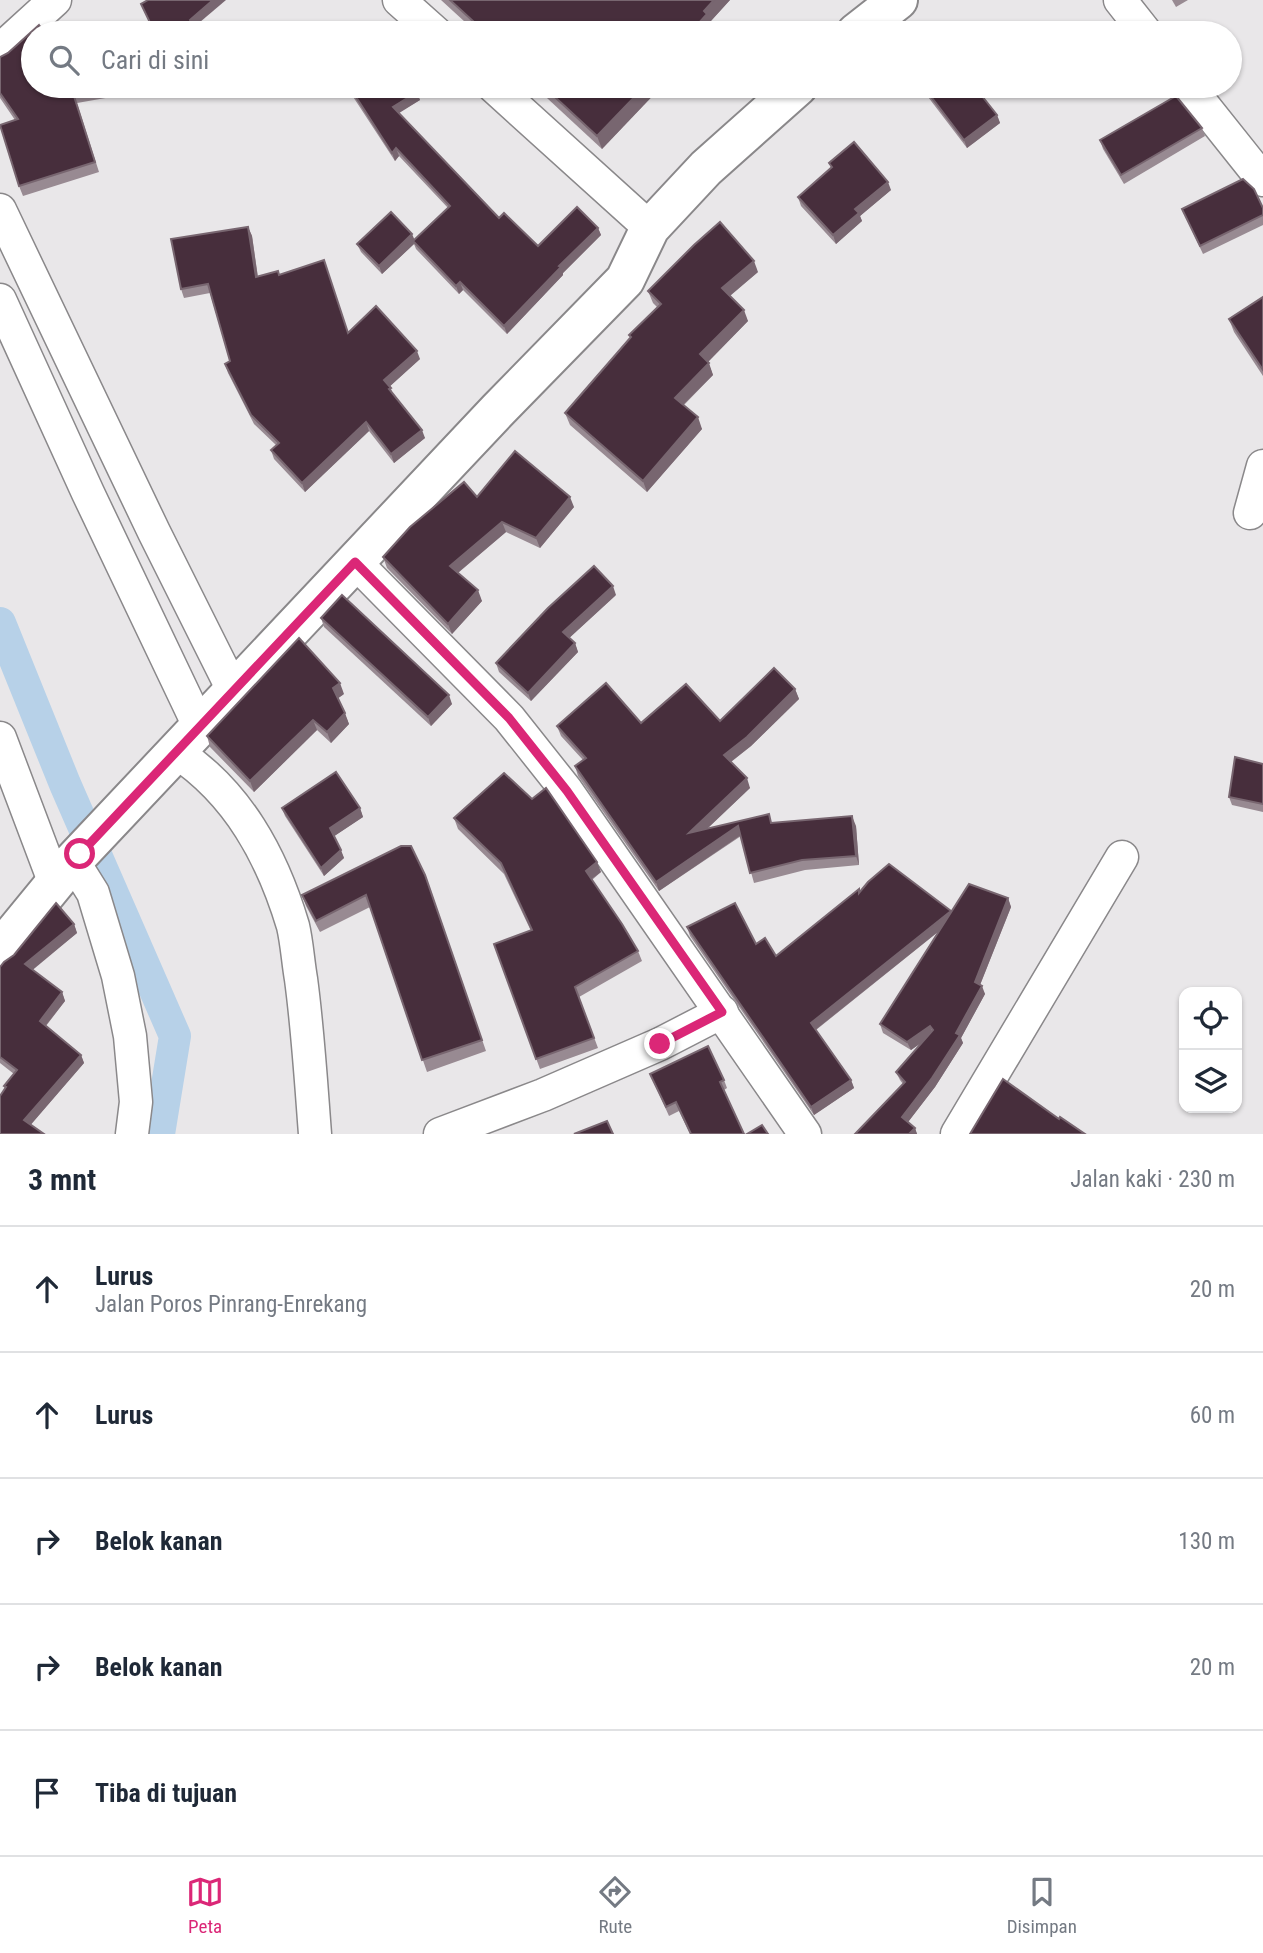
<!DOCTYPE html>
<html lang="id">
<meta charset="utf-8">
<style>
body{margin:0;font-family:"Roboto Condensed",sans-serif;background:#f2f2f3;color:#1f2937}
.controls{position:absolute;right:21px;bottom:21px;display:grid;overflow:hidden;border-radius:14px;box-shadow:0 2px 5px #0004}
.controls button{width:63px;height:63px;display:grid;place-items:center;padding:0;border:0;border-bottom:2px solid #e0e1e3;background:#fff;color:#1f2937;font:35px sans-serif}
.stop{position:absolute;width:21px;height:21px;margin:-16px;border:5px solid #db2777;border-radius:50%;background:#fff}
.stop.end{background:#db2777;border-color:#fff;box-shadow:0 2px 7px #0008}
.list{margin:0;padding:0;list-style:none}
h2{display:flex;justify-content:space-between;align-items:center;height:91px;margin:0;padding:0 28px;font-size:30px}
h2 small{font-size:23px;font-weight:400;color:#747a83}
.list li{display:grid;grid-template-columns:46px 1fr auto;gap:21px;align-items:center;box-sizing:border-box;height:126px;padding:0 28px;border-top:2px solid #e0e1e3}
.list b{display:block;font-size:26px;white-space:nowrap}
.list p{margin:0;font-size:23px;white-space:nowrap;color:#747a83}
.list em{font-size:23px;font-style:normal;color:#747a83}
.icon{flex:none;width:38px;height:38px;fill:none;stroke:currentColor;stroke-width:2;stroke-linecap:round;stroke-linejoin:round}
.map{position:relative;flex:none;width:1263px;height:1134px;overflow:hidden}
.search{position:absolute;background:#fff;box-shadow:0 2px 5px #0004;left:21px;right:21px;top:21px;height:77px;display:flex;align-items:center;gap:18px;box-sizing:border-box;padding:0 24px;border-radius:38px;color:#747a83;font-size:26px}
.sheet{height:721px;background:#fff}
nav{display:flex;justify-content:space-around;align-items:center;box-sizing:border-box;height:98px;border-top:2px solid #e0e1e3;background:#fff;font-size:19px;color:#747a83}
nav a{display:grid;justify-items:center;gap:4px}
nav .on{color:#db2777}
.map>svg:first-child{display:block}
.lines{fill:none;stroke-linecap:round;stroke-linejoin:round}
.canal{stroke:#b7d1e8;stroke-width:32}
.minor-casing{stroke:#8a888a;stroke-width:35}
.primary-casing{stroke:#8a888a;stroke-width:42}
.minor{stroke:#fff;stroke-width:32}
.primary{stroke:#fff;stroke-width:38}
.wall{fill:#988a92}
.shaded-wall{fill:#786670}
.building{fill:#472e3c;stroke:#786670;stroke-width:2}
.route{stroke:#db2777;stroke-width:9}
</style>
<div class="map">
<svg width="1263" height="1134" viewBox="0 0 1263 1134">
<rect width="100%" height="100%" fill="#e9e7e9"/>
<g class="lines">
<!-- canal -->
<path class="canal" d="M0 623 65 784 175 1036 159 1134"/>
<defs>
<g id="minor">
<path d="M399 0 436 33"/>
<path d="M1120 0 1146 33"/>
<path d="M0 50 55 0"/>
<path d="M493 86 650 228"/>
<path d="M1188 86 1263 180"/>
<path d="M0 210 154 532 233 690"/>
<path d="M0 300 88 493 199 726"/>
<path d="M1250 513 1263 466"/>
<path d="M355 562 509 718 567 791 805 1134"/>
<path d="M0 738 54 881"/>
<path d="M176 752C238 793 272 856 293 926 297 943 298 962 301 979 308 1031 311 1082 315 1134"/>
<path d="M73 861 93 893 118 976 130 1036 136 1102 132 1134"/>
<path d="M440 1134 543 1095 660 1044 722 1012"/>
<path d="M957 1134 1122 857"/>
</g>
<g id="primary">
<path d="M856 33 898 0"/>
<path d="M0 950 73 861 498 410 625 280 650 228 706 168 798 86"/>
</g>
</defs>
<!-- minor casing -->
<use href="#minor" class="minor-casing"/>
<!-- primary casing -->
<use href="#primary" class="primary-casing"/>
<!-- minor -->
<use href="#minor" class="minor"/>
<!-- primary -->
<use href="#primary" class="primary"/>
</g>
<!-- wall -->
<g class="wall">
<path d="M441 0H730L710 22 712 26 705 33H477Z"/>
<path d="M1172 0H1188L1176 7Z"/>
<path d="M0 57 33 86H115L117 96 77 103 99 172 23 196 19 186 15 120 0 98Z"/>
<path d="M346 86H413L420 100 398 113 499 218 538 246 598 228 601 235 563 273V275L507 334 463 290 459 294 416 249 414 244 382 274 361 252 357 244 414 240 448 208 399 156 395 161Z"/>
<path d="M534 86H662L602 149Z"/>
<path d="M922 86 997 115 1000 123 967 148 925 93Z"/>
<path d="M1202 128 1205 136 1124 184 1103 149 1100 140Z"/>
<path d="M829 163 891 190 860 216 862 221 836 244 801 206 798 197 831 168Z"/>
<path d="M1263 208V225L1203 254 1182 209Z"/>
<path d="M248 227 252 236 258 277 279 275 348 333 420 359 390 386 393 394 425 438 394 463 369 431 305 492 274 459 271 450 276 445 254 424 228 373 225 364 230 361 210 293 184 298 181 289Z"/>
<path d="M758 272 730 296 748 321 708 362 713 375 684 405 702 429 647 492 570 425 565 413 631 338 629 335 657 307 653 303 648 291Z"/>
<path d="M1263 297V376L1234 332 1229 319Z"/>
<path d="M477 497 574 507 540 548 506 532 458 573 482 601 452 634 387 568 383 557Z"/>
<path d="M616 595 569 638 575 643 578 652 531 701 499 672 496 663Z"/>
<path d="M321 618 452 704 431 726 324 627Z"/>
<path d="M795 689 799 699 751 746 731 762 750 788 707 829 772 823 856 826 859 865 805 870 754 883 741 836 659 891 578 776 575 766 583 760 561 736 557 726 720 721Z"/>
<path d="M344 694 338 698 349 724 331 743 317 730 254 792 210 747 207 736Z"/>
<path d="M1263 764V812L1232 805 1229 797Z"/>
<path d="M282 808H360L363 817 334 836 344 858 324 876 285 816Z"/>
<path d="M454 818 601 872 592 880 638 951 642 961 579 997 598 1048 540 1069 494 944 531 931 504 874 458 829Z"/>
<path d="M425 875 486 1051 427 1072 370 907 320 932 306 906 302 895Z"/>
<path d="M860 892 951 911 1008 898 1011 907 980 985 985 994 961 1038 963 1043 935 1087 908 1122 915 1128 917 1134H855L903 1084 900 1080 896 1072 922 1042 911 1050 883 1033 880 1024 938 932 816 1030 851 1080 854 1088 814 1115 690 936 687 927 756 944 776 956Z"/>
<path d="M74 924 77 933 32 969 62 992 65 1001 46 1026 81 1055 84 1063 31 1124 0 1134 5 1089 4 1086 14 1074 0 1063V967L14 955Z"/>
<path d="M650 1074 724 1080 727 1088 724 1090 744 1134H690L679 1111 669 1116Z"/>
</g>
<!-- shaded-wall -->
<g class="shaded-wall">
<path d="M213 0H226L193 28 190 20Z"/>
<path d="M714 0H730L710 22 712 26 705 33H690L704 11Z"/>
<path d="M645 86H662L602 149 597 136Z"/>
<path d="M417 92 420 100 396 115 393 107Z"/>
<path d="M997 115 1000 123 967 148 964 140Z"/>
<path d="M396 148 399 156 395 161 392 153Z"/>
<path d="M888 182 891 190 860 216 862 221 836 244 833 235 855 209Z"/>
<path d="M248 227 252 236 259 286 256 277Z"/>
<path d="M598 228 601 235 563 273V275L507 334 504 326 559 266Z"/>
<path d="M412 234 416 243 413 241 414 244 382 274 379 266Z"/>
<path d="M754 261 758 272 726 299 722 288Z"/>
<path d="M460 282 463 290 459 294 456 286Z"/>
<path d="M744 310 748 321 704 366 700 354Z"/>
<path d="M417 351 420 359 388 388 384 380Z"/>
<path d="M709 363 713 375 679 409 675 398Z"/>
<path d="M698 417 702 429 647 492 643 481Z"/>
<path d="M366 422 369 431 305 492 302 483Z"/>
<path d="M422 430 425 438 394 463 391 454Z"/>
<path d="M570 497 574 507 540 548 536 538Z"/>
<path d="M502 522 506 532 454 576 450 566Z"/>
<path d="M613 586 616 595 566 641 563 632Z"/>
<path d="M478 590 482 601 452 634 448 624Z"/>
<path d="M575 643 578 652 531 701 528 693Z"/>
<path d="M340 683 344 694 337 699 333 688Z"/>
<path d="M795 689 799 699 751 746 728 764 724 755Z"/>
<path d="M449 695 452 704 431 726 428 717Z"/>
<path d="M345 713 349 724 331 743 327 732Z"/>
<path d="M313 720 317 730 254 792 250 781Z"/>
<path d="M747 778 750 788 693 842 689 833Z"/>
<path d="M360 808 363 817 333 837 330 828Z"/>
<path d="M852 816 856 826 859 865 856 856Z"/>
<path d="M738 826 741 835 659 891 656 882Z"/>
<path d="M341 850 344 858 324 876 321 868Z"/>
<path d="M597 862 601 872 589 881 586 871Z"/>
<path d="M1008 898 1011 907 978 990 975 982Z"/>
<path d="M951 911 954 919 814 1031 811 1023Z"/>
<path d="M74 924 77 933 29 973 25 964Z"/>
<path d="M982 986 985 994 961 1038 963 1043 935 1087 905 1126 902 1117 956 1033Z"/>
<path d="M62 992 65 1001 43 1029 40 1021Z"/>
<path d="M930 1026 933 1035 911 1050 907 1042Z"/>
<path d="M81 1055 84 1063 28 1128 24 1120Z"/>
<path d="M851 1080 854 1088 814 1115 811 1107Z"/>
<path d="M915 1128 917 1134H909Z"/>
</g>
<!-- building -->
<g class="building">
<path d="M148 0H213L190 20 196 33H155L141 4Z"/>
<path d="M450 0H714L704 11 707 14 690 33H486Z"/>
<path d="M39 25 45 33H33V86H110L73 93 95 162 19 186 0 125 18 119 0 93V57L8 53Z"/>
<path d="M368 28 373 33H362Z"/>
<path d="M349 86H413L417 92 393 107 499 218 504 213 538 246 577 207 598 228 559 266 561 267 504 326 460 282 456 286 413 241 450 206 396 148 392 153Z"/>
<path d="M543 86H645L597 136Z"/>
<path d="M923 86H974L997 115 964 140Z"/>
<path d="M1176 96 1202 128 1121 175 1100 140Z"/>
<path d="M854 142 888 182 855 209 859 213 833 235 798 197 832 167 829 163Z"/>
<path d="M1243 179 1254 189 1263 208V215L1200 246 1182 209Z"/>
<path d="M391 212 412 234 379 266 357 244Z"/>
<path d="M720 222 754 261 722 288 744 310 700 354 709 363 675 398 698 417 643 481 565 413 631 337 629 335 661 304 648 291 694 245Z"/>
<path d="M248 227 256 277 278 271 279 275 324 260 348 333 376 306 417 351 384 380 391 388 389 389 422 430 391 454 366 422 302 483 271 450 279 443 251 415 225 364 230 361 208 284 181 289 171 239Z"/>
<path d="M1263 297V370L1229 319Z"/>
<path d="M515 451 570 497 536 538 502 522 450 566 478 590 448 624 383 557 410 527 464 482 477 497Z"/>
<path d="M594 566 613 586 563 632 575 643 528 693 496 663 548 608Z"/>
<path d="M342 595 449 695 428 717 321 618Z"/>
<path d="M299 638 340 683 333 688 345 713 327 732 313 720 250 781 207 736Z"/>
<path d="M774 668 795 689 747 737 724 755 747 778 689 833 769 814 771 823 852 816 856 856 802 860 750 873 738 826 656 882 575 766 586 758 557 726 606 683 641 723 686 684 720 721Z"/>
<path d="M1235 757 1263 764V804L1229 797Z"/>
<path d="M336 772 360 808 330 828 341 850 321 868 282 808Z"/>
<path d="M504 773 532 799 546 788 597 862 586 871 622 924 638 951 575 987 594 1038 536 1059 494 944 532 930 501 863 454 818Z"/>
<path d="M401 846H411L425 875 482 1040 422 1060 366 895 316 921 302 895Z"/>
<path d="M889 864 951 911 811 1023 851 1080 811 1107 687 927 735 903 756 944 765 938 776 956 859 889V893L868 882Z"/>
<path d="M969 884 1008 898 975 982 982 986 956 1033 960 1035 932 1078 902 1117 915 1128 909 1134H855L905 1082 896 1072 933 1030 930 1026 907 1042 880 1024Z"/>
<path d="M56 903 74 924 25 964 62 992 40 1021 81 1055 24 1120 44 1134H0V1096L6 1087 4 1086 17 1070 0 1057V967L4 962 14 955Z"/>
<path d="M708 1046 724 1080 720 1082 744 1134H691L676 1102 666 1107 650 1074Z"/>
<path d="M1003 1079 1059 1119 1060 1117 1085 1134H970Z"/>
<path d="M607 1121 613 1134H574Z"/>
<path d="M762 1125 768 1134H747Z"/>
</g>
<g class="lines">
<!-- route -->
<path class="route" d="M80 854 355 562 509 718 567 791 722 1012 660 1044"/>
</g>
</svg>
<div class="controls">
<button><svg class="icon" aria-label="locate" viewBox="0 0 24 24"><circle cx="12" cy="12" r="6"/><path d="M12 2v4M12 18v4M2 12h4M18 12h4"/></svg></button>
<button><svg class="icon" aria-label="layers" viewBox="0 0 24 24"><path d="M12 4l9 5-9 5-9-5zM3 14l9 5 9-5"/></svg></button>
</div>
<div class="stop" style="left:80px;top:854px"></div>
<div class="stop end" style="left:660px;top:1044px"></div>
<div class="search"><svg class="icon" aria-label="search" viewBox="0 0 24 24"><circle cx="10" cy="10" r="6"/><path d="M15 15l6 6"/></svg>Cari di sini</div>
</div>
<section class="sheet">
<h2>3 mnt<small>Jalan kaki · 230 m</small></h2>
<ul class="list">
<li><svg class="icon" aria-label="ahead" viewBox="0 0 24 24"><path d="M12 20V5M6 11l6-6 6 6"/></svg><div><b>Lurus</b><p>Jalan Poros Pinrang-Enrekang</p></div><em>20 m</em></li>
<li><svg class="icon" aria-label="ahead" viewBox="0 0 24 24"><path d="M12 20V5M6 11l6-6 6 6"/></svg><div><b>Lurus</b></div><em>60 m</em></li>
<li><svg class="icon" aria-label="right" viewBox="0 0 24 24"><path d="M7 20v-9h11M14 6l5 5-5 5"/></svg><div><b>Belok kanan</b></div><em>130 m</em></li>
<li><svg class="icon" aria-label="right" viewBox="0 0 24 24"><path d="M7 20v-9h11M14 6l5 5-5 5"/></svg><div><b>Belok kanan</b></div><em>20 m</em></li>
<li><svg class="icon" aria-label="arrive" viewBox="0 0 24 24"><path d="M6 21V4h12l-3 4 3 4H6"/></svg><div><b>Tiba di tujuan</b></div></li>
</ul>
</section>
<nav>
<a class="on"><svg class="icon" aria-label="map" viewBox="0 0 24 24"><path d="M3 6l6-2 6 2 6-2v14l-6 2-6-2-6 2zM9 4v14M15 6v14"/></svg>Peta</a>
<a><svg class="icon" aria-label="directions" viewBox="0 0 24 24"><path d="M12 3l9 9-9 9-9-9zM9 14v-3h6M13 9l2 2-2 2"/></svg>Rute</a>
<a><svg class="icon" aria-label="saved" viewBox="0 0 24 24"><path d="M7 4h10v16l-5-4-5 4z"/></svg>Disimpan</a>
</nav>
